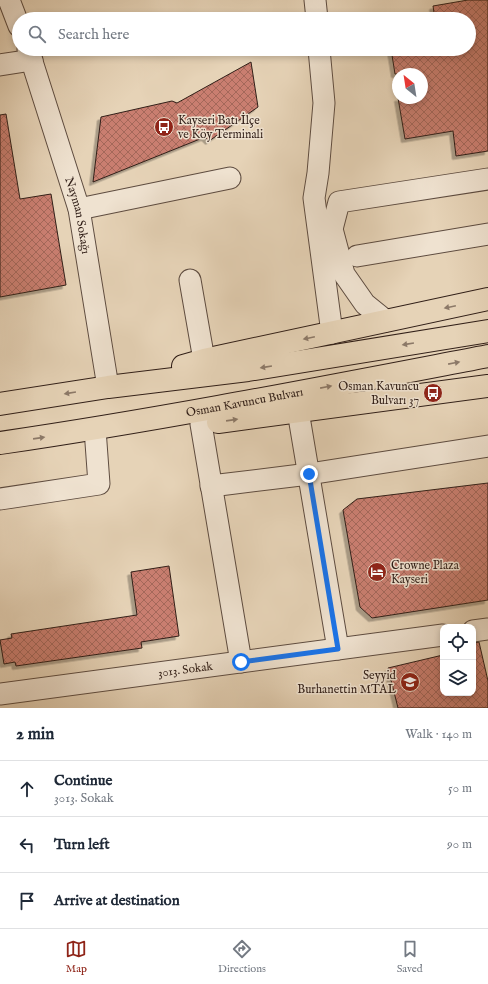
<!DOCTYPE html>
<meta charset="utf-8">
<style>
body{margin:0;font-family:"IM FELL English",serif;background:#f2f2f3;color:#1f2937}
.controls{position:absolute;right:12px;bottom:12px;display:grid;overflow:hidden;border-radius:8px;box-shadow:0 2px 6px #0003}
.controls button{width:36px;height:36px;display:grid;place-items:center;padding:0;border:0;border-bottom:1px solid #e0e1e3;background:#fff;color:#1f2937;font:20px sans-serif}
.compass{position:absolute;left:392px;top:68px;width:36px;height:36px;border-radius:50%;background:#fff;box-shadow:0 2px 6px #0003;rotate:330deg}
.stop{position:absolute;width:12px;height:12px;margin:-9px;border:3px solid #1a73e8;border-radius:50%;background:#fff}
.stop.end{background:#1a73e8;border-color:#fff;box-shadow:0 1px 4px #0008}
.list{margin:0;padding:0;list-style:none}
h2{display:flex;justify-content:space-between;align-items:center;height:52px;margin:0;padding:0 16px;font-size:17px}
h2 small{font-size:13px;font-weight:400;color:#747a83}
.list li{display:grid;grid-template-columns:26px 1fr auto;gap:12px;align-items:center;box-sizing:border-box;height:56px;padding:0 16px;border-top:1px solid #e0e1e3}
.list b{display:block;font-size:15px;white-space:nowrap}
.list p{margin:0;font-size:13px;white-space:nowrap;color:#747a83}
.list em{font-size:13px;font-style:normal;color:#747a83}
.icon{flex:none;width:22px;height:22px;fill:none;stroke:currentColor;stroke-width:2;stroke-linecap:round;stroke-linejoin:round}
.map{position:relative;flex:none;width:488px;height:708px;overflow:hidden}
.search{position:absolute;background:#fff;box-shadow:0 2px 6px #0003;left:12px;right:12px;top:12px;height:44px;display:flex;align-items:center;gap:10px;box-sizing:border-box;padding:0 14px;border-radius:22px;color:#747a83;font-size:15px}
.sheet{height:220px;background:#fff}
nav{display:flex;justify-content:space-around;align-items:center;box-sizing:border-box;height:56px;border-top:1px solid #e0e1e3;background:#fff;font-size:11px;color:#747a83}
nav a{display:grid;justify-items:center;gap:2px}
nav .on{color:#8f2418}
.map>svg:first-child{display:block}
.building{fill:url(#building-cross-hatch);stroke:#311f18;filter:url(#shadow)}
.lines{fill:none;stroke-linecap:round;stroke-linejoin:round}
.minor-casing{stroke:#5e4c40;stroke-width:23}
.highway-casing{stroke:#311f18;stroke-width:24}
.minor{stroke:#efe2d0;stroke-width:21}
.highway{stroke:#e6d3b7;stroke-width:22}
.oneway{fill:#8c7968}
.route{stroke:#1a73e8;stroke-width:5}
.labels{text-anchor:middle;stroke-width:3;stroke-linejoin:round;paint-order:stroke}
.poi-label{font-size:12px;fill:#311f18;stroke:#efe2d0;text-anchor:start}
.street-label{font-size:12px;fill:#311f18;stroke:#efe2d0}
</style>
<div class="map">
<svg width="488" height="708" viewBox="0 0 488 708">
<defs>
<pattern id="building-cross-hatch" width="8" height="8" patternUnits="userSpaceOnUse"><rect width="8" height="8" fill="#c97e6f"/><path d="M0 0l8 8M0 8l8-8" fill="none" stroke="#a4675a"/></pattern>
<filter id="shadow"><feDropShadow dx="-3.5" dy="3.5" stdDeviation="0" flood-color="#0004"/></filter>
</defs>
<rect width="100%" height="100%" fill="#e6d3b7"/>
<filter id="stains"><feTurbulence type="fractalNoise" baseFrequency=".005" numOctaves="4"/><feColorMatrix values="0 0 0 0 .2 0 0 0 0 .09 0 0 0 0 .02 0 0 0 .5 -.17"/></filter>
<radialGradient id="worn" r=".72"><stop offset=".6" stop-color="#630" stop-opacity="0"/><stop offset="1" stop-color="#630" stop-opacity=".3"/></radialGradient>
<!-- building -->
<g class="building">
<path d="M468 0H488V151L456 156 453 131 405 139 398 98H422V74H395L391 49H469V19H435L433 6Z"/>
<path d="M251 62 258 107 209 141 205 137 93 182 101 117 172 101 177 103Z"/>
<path d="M6 114 20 199 51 194 66 285 0 297V115Z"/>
<path d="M488 483V600L372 618 360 607 343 510 357 499Z"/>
<path d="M169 566 179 636 141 642 142 648 16 666 15 662 4 664 0 640 12 638 11 634 137 615 131 572Z"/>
<path d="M479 642 488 681V708H398L388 668 443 655V693H473V643Z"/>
</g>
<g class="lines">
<defs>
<g id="minor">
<path d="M9 0 19 26"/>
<path d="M315 0 317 19"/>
<path id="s1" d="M28 49 79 209 108 387"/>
<path d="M319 49 324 103 318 173 314 198 332 333"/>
<path d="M0 65 32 60"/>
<path d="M79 209 230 178"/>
<path d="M357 256 488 234"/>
<path d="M190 280 204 360"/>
<path d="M386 321 365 304 344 274 332 229 339 202 488 179"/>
<path d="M298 411 338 649"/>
<path d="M201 424 241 662"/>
<path d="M211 486 309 474 488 446"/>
<path d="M0 499 99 484 95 429"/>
<path d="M473 631 488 629"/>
<path id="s2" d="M0 694 443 635"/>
</g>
<g id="highway">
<path d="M183 366 204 360 488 299"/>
<path d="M0 404 108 387 248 370 488 331"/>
<path d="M218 422 488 386"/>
<path id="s3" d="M0 443C164 419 326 387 488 356"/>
</g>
</defs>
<!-- minor casing -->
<use href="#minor" class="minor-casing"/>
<!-- highway casing -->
<use href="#highway" class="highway-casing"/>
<!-- minor -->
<use href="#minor" class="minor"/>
<!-- highway -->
<use href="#highway" class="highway"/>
</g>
<!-- one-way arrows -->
<defs><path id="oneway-solid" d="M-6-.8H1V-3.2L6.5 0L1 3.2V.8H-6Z"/></defs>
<g class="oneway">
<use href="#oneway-solid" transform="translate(450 307) rotate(168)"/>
<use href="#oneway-solid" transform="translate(309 338) rotate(168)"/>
<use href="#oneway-solid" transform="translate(408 344) rotate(171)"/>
<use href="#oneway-solid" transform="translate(454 363) rotate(-11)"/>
<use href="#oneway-solid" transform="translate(266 367) rotate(171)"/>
<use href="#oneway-solid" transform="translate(326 387) rotate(-11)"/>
<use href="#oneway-solid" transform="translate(70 393) rotate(171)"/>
<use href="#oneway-solid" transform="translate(232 420) rotate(-8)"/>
<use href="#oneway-solid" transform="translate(39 438) rotate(-8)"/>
</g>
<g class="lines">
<!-- route -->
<path class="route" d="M241 662 338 649 309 474"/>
</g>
<!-- icons -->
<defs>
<symbol id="bus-disc" viewBox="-11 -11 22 22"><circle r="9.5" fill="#8f2418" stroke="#efe2d0"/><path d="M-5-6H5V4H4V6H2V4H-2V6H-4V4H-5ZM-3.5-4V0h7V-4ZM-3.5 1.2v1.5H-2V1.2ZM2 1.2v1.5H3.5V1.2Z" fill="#fff"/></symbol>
<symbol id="hotel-disc" viewBox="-11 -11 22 22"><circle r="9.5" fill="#8f2418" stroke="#efe2d0"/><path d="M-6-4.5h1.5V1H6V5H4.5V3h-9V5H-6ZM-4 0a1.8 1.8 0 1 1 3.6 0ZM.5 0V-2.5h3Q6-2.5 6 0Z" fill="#fff"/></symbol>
<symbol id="school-disc" viewBox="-11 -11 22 22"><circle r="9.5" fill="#8f2418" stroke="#efe2d0"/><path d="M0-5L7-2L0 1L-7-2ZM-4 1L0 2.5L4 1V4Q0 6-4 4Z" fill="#fff"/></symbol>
</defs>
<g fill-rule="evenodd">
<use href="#bus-disc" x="153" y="116" width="22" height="22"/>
<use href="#bus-disc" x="422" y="382" width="22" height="22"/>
<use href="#hotel-disc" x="366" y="561" width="22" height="22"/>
<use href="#school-disc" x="399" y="671" width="22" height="22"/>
</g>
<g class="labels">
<!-- poi labels -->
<g class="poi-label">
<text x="178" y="124">Kayseri Batı İlçe<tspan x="178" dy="14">ve Köy Terminali</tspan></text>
<text x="419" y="390" text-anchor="end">Osman Kavuncu<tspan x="419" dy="14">Bulvarı 37</tspan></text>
<text x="391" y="569">Crowne Plaza<tspan x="391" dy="14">Kayseri</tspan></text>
<text x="396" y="679" text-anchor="end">Seyyid<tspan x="396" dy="14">Burhanettin MTAL</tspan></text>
</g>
<!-- street labels -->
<g class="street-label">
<text dy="4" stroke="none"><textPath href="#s1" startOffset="174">Nayman Sokağı</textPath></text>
<text dy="4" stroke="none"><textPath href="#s3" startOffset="248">Osman Kavuncu Bulvarı</textPath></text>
<text dy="4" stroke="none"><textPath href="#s2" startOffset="187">3013. Sokak</textPath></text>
</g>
</g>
<rect width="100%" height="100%" filter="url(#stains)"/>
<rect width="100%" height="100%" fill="url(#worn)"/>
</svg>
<div class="controls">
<button><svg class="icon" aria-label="locate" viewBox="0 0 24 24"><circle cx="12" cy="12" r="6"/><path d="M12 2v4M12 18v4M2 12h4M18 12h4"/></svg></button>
<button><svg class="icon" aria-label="layers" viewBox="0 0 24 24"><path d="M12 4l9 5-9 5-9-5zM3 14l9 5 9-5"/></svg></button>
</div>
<svg class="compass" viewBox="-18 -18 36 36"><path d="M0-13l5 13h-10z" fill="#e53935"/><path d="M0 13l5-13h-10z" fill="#747a83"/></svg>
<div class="stop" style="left:241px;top:662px"></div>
<div class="stop end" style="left:309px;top:474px"></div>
<div class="search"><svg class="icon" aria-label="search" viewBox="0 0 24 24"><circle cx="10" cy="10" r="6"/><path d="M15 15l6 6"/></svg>Search here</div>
</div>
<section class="sheet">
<h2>2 min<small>Walk · 140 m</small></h2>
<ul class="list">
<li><svg class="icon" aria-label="ahead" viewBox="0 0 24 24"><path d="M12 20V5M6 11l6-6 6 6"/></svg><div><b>Continue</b><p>3013. Sokak</p></div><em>50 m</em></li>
<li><svg class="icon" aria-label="left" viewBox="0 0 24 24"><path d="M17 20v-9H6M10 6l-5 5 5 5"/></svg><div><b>Turn left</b></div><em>90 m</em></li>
<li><svg class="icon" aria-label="arrive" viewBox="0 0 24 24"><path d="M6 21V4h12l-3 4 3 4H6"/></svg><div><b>Arrive at destination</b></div></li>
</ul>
</section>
<nav>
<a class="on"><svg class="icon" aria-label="map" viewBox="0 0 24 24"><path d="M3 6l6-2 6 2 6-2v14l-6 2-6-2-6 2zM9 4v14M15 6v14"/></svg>Map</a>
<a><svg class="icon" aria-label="directions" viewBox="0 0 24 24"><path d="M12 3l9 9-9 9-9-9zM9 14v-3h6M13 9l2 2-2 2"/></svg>Directions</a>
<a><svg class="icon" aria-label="saved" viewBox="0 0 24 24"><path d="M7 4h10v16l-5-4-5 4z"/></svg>Saved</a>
</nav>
